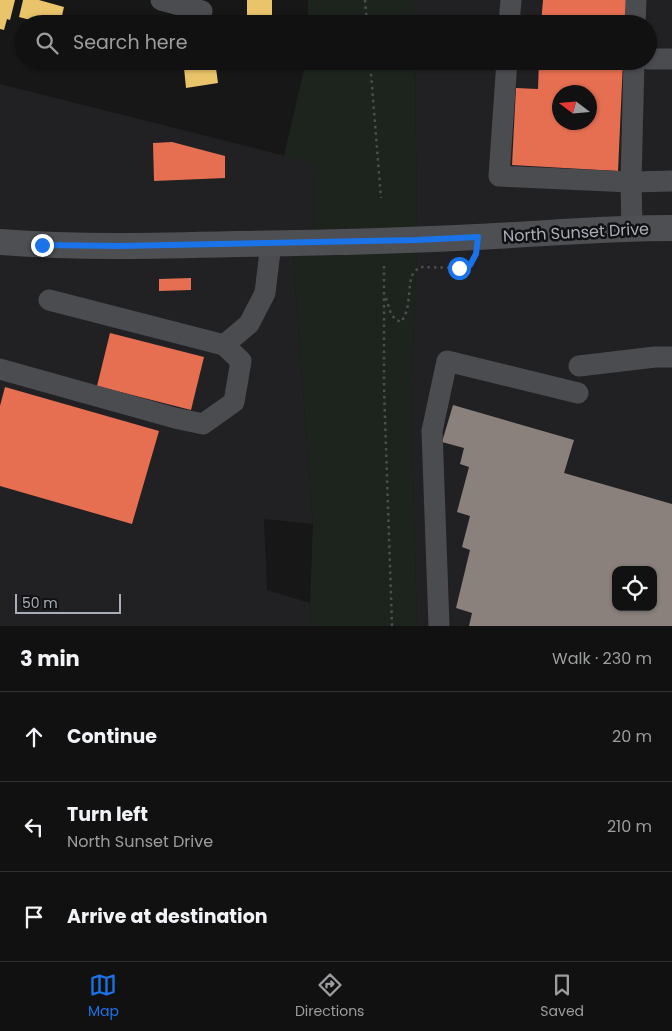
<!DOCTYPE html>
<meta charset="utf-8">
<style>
body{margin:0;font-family:Poppins,sans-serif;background:#1a1a1a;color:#f1f3f6}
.controls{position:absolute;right:15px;bottom:15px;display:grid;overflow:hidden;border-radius:10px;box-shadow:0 1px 4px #0004}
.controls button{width:45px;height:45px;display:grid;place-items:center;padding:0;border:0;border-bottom:1px solid #303131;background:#111;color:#f1f3f6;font:25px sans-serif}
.compass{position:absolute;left:552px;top:85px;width:45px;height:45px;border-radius:50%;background:#111;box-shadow:0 1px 4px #0004;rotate:286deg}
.scale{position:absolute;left:15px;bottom:12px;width:106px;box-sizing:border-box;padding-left:5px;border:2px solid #a8adb8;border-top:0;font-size:14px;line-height:18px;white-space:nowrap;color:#a8adb8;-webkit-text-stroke:4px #111113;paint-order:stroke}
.stop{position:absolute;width:15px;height:15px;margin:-11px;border:4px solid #1a73e8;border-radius:50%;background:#fff}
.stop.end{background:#1a73e8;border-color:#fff;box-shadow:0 1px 5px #0008}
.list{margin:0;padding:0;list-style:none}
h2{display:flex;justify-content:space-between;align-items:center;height:65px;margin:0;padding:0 20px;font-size:21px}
h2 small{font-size:16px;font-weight:400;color:#9c9d9f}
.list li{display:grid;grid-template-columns:32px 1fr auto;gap:15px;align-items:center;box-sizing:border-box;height:90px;padding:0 20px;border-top:1px solid #303131}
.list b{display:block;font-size:19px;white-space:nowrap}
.list p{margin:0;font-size:16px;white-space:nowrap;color:#9c9d9f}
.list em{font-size:16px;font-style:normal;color:#9c9d9f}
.icon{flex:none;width:28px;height:28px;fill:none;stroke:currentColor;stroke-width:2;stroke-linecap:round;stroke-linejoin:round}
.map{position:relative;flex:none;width:672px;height:626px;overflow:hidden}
.search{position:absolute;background:#111;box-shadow:0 1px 4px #0004;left:15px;right:15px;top:15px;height:55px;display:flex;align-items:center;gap:12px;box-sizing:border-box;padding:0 18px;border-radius:28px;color:#9c9d9f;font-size:19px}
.sheet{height:335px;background:#111}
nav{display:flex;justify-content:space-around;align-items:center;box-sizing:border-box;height:70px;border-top:1px solid #303131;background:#111;font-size:14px;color:#9c9d9f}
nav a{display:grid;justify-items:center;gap:2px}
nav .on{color:#1a73e8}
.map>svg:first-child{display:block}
.built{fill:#212123;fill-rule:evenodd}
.green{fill:#1d241e}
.homes{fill:#e9c46a}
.shops{fill:#e76f51;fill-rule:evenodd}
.industry{fill:#8a817c;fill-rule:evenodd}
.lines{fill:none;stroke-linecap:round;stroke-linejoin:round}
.path{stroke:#4d4e52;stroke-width:2.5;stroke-dasharray:2.5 4;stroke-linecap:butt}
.minor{stroke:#4b4c50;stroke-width:21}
.major{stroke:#4d4f52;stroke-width:26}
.route{stroke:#1a73e8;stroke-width:6}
.labels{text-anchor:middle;stroke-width:5;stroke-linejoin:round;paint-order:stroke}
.street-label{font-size:16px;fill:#a8adb8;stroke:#111113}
</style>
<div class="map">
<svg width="672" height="626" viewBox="0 0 672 626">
<rect width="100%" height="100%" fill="#171717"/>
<!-- built -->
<g class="built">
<path d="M414 0H672V626H417L411 405 417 240 415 61H648V24H414ZM560 92H590V122H560ZM616 570H653V607H616Z"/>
<path d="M0 84 313 163 314 242 292 243 313 524 264 519 267 590 310 603 311 626H0Z"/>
</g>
<!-- green -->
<g class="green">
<rect x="308" y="0" width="106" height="24"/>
<path d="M306 61H415L417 240 411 405 417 626H311L310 603 313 524 292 243 314 242 313 163 284 156Z"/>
</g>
<!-- homes -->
<g class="homes">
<path d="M0 0H15L10 20 7 19 4 30 0 29Z"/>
<path d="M23 0H39L64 7 60 24H45L19 17Z"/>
<rect x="247" y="0" width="25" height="19"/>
<path d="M76 15 96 20 97 16 110 20 109 24H73Z"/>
<path d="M125 61H155L151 69 141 64 139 68Z"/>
<path d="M200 61H215L218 83 186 88 184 68 200 66Z"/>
</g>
<!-- shops -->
<g class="shops">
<path d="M543 0H627L625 24H541Z"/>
<path d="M539 61H623L618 171 512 165 516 88 538 89ZM560 92H590V122H560Z"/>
<path d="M172 142 225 156V178L154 181 153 143Z"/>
<path d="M191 278V290L159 291V279Z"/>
<path d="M110 333 204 357 191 410 97 386Z"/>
<path d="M5 387 159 431 132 524 0 486V406Z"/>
</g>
<!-- industry -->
<path class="industry" d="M453 405 574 440 564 473 672 504V626H469L472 613 456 608 470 550 462 547 470 516 457 512 469 467 460 464 464 448 442 442ZM616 570H653V607H616Z"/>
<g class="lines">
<!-- path -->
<g class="path">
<path d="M365 0 367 24"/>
<path d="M370 61 381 198"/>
<path d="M384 266V387L392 626"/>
<path d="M386 298 391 314 396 320 401 322C413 306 406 284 414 272 416 270 418 269 420 267L459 268 470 265 474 258"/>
</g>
<!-- minor -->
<g class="minor">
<path d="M161 0 202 11"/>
<path d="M509 24 511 0"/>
<path d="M635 24 636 0"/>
<path d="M648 59H672"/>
<path d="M507 61 499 176 631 182 672 181"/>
<path d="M632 228 631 182 634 61"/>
<path d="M224 345 249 324 265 293 271 243"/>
<path d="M579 366 655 357H672"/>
<path d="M0 369 175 418 203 424 234 402 241 361 224 345 49 300"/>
<path d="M439 626 432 431 447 361 578 393"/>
</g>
<!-- major -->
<path class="major" d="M0 242C79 248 158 246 238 244 317 243 397 241 476 237 541 234 606 228 672 228"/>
</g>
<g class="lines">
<!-- route -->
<path class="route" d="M42 245 120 246 417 240 478 237 476 254 470 265 459 268"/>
</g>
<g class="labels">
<!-- street labels -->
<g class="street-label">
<text transform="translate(576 232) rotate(-3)" y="6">North Sunset Drive</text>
</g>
</g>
</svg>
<div class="controls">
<button><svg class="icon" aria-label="locate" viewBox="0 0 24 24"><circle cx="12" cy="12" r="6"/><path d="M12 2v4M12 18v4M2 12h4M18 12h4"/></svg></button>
</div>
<svg class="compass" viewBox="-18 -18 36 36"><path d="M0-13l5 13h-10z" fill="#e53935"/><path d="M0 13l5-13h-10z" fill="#9c9d9f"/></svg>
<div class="scale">50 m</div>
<div class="stop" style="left:459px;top:268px"></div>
<div class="stop end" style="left:42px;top:245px"></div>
<div class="search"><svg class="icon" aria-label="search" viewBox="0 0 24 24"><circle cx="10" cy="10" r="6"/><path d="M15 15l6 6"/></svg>Search here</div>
</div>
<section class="sheet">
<h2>3 min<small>Walk · 230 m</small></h2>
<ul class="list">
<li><svg class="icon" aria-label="ahead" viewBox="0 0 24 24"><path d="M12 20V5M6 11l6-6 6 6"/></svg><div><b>Continue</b></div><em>20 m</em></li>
<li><svg class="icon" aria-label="left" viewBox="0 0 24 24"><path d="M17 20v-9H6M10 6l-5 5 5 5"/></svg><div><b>Turn left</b><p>North Sunset Drive</p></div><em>210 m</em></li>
<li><svg class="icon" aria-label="arrive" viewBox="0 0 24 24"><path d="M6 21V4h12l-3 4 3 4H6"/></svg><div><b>Arrive at destination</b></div></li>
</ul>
</section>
<nav>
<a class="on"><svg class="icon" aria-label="map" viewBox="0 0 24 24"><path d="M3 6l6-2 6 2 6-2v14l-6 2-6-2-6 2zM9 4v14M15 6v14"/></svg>Map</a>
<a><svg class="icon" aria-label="directions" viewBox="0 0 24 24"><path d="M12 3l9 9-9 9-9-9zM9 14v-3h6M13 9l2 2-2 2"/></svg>Directions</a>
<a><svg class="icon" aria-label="saved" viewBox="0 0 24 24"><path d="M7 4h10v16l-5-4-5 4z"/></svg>Saved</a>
</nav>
